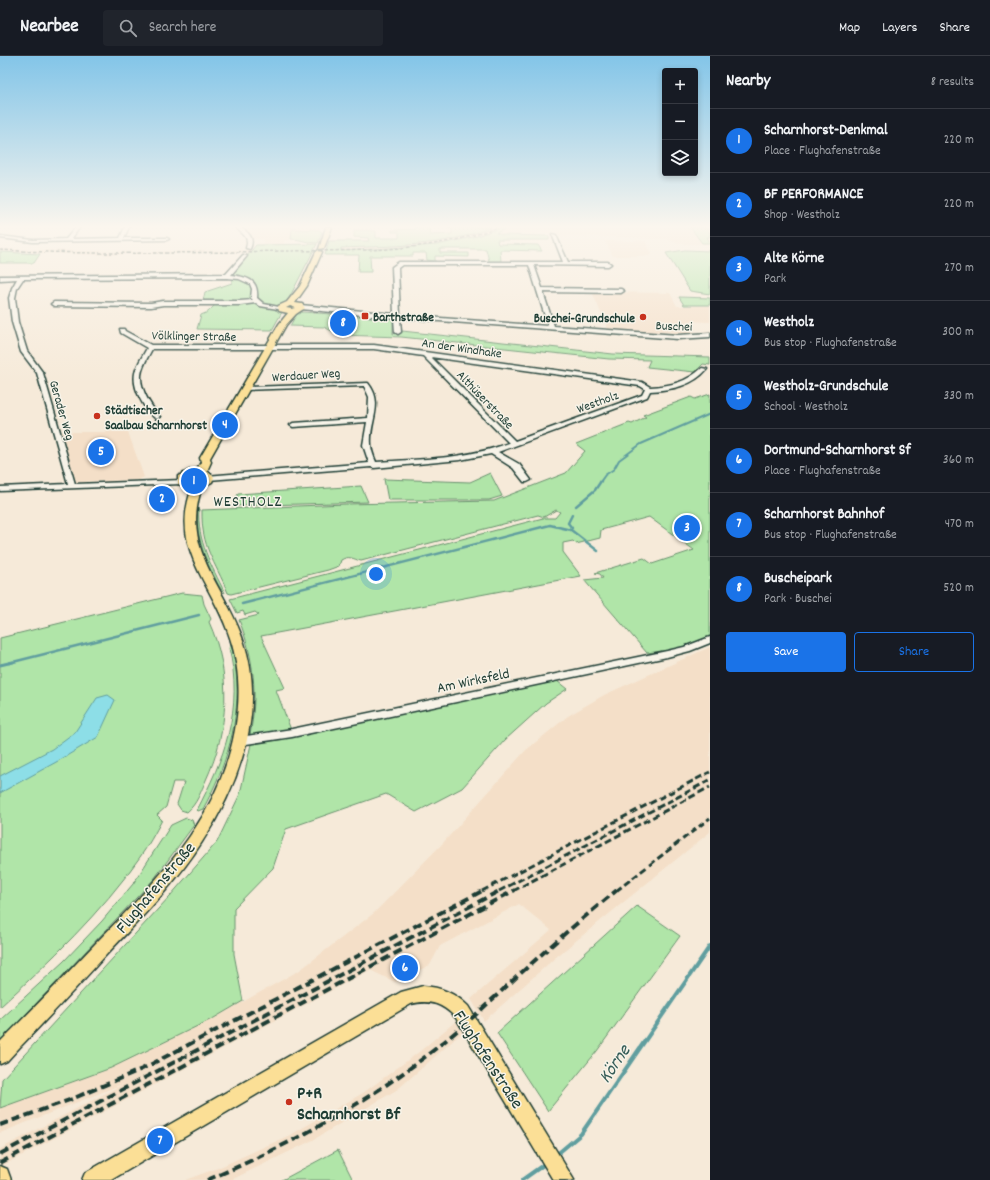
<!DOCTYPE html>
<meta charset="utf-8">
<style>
body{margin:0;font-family:Dekko,sans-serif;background:#20242c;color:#f1f3f6}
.controls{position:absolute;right:12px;top:12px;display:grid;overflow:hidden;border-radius:4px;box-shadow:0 2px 6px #0003}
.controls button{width:36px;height:36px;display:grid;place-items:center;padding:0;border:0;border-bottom:1px solid #363941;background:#171b24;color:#f1f3f6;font:20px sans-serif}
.you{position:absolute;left:376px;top:518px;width:14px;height:14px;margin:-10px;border:3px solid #fff;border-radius:50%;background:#1a73e8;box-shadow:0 0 0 6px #1a73e833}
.badge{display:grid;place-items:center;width:26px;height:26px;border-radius:50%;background:#1a73e8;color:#fff;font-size:13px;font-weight:700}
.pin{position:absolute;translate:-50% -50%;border:2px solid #fff;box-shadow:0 1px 4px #0006}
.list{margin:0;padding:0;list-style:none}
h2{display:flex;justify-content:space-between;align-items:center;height:52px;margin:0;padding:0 16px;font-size:17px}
h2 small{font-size:13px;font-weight:400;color:#9ea1a6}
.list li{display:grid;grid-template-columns:26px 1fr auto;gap:12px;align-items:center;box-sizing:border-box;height:64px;padding:0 16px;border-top:1px solid #363941}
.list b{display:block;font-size:15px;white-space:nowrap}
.list p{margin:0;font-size:13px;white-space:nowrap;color:#9ea1a6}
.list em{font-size:13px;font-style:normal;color:#9ea1a6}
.actions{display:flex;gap:8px;padding:12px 16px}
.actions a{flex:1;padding:9px 0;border:1px solid #1a73e8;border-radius:4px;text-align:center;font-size:14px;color:#1a73e8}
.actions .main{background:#1a73e8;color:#fff}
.icon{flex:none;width:22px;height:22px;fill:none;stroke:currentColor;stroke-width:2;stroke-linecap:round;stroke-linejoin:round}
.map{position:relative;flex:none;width:710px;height:1124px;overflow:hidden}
header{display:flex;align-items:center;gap:24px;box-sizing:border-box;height:56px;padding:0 20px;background:#171b24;border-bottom:1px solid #363941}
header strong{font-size:19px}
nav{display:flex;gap:22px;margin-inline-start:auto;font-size:14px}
.search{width:280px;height:36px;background:#20242c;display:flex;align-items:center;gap:10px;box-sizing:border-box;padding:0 14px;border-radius:4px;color:#9ea1a6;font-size:15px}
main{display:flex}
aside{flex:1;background:#171b24}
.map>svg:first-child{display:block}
.built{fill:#f4dfc8}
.green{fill:#b0e5a8;stroke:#68916e}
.water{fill:#8ddee7;stroke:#619e9f}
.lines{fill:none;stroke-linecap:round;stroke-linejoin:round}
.stream-far3{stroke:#619e9f;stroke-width:2}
.stream-far2{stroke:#619e9f;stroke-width:2.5}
.stream-far1{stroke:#619e9f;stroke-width:3}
.stream{stroke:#619e9f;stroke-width:4}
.minor-casing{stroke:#1f3d34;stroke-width:3}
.major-casing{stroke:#1f3d34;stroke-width:3}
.minor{fill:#f7f3e8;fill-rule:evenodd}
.major{fill:#fbdf96;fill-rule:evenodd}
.rail-far2{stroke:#1f3d34;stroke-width:1.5;stroke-dasharray:3.5 2;stroke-linecap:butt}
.rail-far1{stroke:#1f3d34;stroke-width:3;stroke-dasharray:7 3.5;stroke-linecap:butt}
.rail{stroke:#1f3d34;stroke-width:4;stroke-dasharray:9 4.5;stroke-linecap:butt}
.poi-dot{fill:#c8321e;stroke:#f7f3e8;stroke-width:1.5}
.labels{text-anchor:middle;stroke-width:3;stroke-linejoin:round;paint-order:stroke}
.far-poi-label{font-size:13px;font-weight:bold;fill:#1f3d34;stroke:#f7f3e8;text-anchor:start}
.far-street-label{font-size:13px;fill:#1f3d34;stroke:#f7f3e8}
.street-label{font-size:15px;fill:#1f3d34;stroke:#f7f3e8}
.neighbourhood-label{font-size:16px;letter-spacing:1px;fill:#1f3d34;stroke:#f7f3e8}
.near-street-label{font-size:18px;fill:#1f3d34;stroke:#f7f3e8}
.near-poi-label{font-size:18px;font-weight:bold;fill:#1f3d34;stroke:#f7f3e8;text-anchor:start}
.near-water-label{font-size:19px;font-style:italic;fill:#355d58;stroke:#f7f3e8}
</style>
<header>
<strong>Nearbee</strong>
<div class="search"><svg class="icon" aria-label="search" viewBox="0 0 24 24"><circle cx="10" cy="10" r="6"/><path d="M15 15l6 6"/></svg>Search here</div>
<nav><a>Map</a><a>Layers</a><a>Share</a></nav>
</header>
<main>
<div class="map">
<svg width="710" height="1124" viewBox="0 0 710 1124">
<rect width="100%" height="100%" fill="#f6ead9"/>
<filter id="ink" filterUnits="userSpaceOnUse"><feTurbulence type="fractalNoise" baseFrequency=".025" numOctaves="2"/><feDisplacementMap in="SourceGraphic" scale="8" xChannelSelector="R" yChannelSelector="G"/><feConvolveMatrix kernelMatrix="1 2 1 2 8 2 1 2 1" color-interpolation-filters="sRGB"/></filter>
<g filter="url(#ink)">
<!-- built -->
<g class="built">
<path d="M271 171H320L319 174 292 173 290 184H285L284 188H263L264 183H253L245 172Z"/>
<path d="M492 171H502L477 180 437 189 348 195H341L340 192 423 188 451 183Z"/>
<path d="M514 171H710V188H682L665 183 552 179 549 177H538L536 179 522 177 518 179 498 178Z"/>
<path d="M605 185H645L652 197 649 200H613Z"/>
<path d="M0 193 137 196 289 193 285 196 91 199 0 195Z"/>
<path d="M592 236 670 237 677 250H710V266L686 265 695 278 608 273Z"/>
<path d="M61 376H128L144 421 139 424 76 426Z"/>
<path d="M710 591V776L556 901 484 965 471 943 551 874 519 848 440 890 430 909 395 926 370 914 0 1111V1093L125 1027 0 1077V1052L111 1012 214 962 300 914 374 857 443 787 525 695 568 660 604 639Z"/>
<path d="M456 965 464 975 398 1033 313 1084 231 1124H185L218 1112 292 1078 363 1037 419 996Z"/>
</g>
<!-- green -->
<g class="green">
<path d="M415 171H429L430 179 452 178V173L442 171H492C444 191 391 190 341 192V195L437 189 477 180 502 171H510L496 177 503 179 549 180V184H497L498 188 538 189 542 195 500 194 501 205H489L486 193H440V197H469V201L435 200V205L427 204 426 197H413V200H370L371 216H358L359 199H325L329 185H369L368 182 354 181V174L376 175V182H399V176H392V174L415 173Z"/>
<path d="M690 171H705L710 177V181H707L710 187H702Z"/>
<path d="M292 173 319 174 322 176 318 187C307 187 301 183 291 183Z"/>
<path d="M317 188 287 246 281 248 275 254 282 256 272 274 197 273 201 259 208 256 219 245H203L205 236 232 227V219L256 189Z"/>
<path d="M685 194 710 195V238L690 235 666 197Z"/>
<path d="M0 196 40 198 34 207H0Z"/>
<path d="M679 241 710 242V249H684Z"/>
<path d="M302 256 388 262 393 263V278L402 275 613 298 710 301V309L703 308 695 316 647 311 650 304 609 303 401 281 339 279 324 271 290 270 297 257Z"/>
<path d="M710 338V582L682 592 647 597 584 524 603 522 600 518 595 517 644 502 652 508 694 494 649 461 601 474 600 482 576 488 573 485 563 487V496L581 520 261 580 285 632 276 634 291 674 250 679C258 639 254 601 239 564L259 559 255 556 245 559 243 555 237 557 230 543 543 462H555L560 456 556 454 544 461 538 459 361 505C353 503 349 499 341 504L339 510 328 514 231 538 228 537C215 505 201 492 202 454L346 448 494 445 566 417 585 395 576 388 629 367 632 368 646 361 643 359 691 341 695 343Z"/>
<path d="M490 417 502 440 489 444H388L384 423 470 426Z"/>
<path d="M361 430 368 446 232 450 238 438Z"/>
<path d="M197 453H199C197 485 211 509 225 537 221 534 217 527 215 522 203 500 196 478 197 453Z"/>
<path d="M182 537 202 539 204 548 211 563 209 566C232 617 229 674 206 724 201 735 197 748 187 756L181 754 177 748 184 726H173L166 751 157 759 162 764C155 777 148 790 140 801 101 857 50 905 0 951V582Z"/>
<path d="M231 589C234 597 235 607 236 616 241 664 226 711 203 753L198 755 197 754C224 703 244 652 229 592Z"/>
<path d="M557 625 567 633 546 647 505 684 462 732 416 756 386 738 286 773 273 812 234 852V898L243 945 214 962 111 1012 0 1052 2 1023 170 840 217 786 240 738 251 688Z"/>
<path d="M186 762 192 764 194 769 154 823 0 986V964L64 905 102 865 133 828 171 769Z"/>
<path d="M637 850 680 880 597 995 548 1055 497 977Z"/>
<path d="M338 1094 353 1124H281L284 1123Z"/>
</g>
<!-- water -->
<path class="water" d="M108 639 115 644 98 681 58 705 0 737V720L52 693 75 676 97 642Z"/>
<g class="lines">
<!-- stream-far3 -->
<path class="stream-far3" d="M600 426 605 419 614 413 619 404 641 388 710 358"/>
<!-- stream-far2 -->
<g class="stream-far2">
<path d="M576 450 595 434 601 425"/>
<path d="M572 459 568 467 572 472"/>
<path d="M242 548 550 469 571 474 598 495"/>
<path d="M9 607 199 559"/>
</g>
<!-- stream-far1 -->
<path class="stream-far1" d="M0 609 13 606"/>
<!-- stream -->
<g class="stream">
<path d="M556 1099 581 1078 710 890"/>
<path d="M522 1124 546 1107"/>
</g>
<defs>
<g id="minor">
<path d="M76 171H80L71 183 120 182 125 171H129L124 182H167L169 183 167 184 33 186 0 182V180L33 184 66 183Z"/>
<path d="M235 171H240C249 177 255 182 250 193L246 192C250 180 242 178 235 171Z"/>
<path d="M552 178 556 179 568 206H608L611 208 608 210 534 209 542 232 621 233 624 235 621 237 543 236 554 270 678 279 710 277V281L678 283 400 262 401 276 398 278 395 276 394 262 301 253 298 251 301 249 394 258 392 211 399 206H563ZM402 209H529L548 270 400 259 398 212Z"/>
<path d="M243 199 247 200 231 219C246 221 259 223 257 242L264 248 284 252V254L260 250 256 247 240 249H163L151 251 54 250 51 248 54 246 151 247 163 245H240L253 244 251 242 252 233 250 228 239 223 227 222 23 223 17 232 15 242 18 266 27 295 43 317 75 428 182 424 186 426 182 428 0 435V431L68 428 37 317 21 296 12 266 9 242 12 232 17 223 0 224V220L226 218Z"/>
<path d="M120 273H124L125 275 151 289H374L642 326 650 331C670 330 687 326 702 312L707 313C693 330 671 334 650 335L647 341 498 396 519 408 531 424 527 426H524L513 412 491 398 460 404 374 412 371 411 209 424 205 422 206 420 369 407 363 389 367 366 293 371 290 369 293 367 368 362 369 341 364 330 244 334V332L246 331 368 327C385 348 369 365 371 388 371 394 374 401 376 406 421 403 467 403 509 387L423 300 374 293H152C148 301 142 310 141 319 140 334 151 350 160 361L157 363 155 362C144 353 132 332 135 317 137 308 143 300 147 292L121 277ZM431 301 640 330 645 333 642 339 515 385Z"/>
<path d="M710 581V587L690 595 667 601 292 681 240 689 236 688 235 685 236 682 240 681 292 673 667 595 684 591Z"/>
</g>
<g id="major">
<path d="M326 171H332L324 192 319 193Z"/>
<path d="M319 194 322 196 307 230 295 247 302 248 305 252 296 258 286 269 210 402 211 406 207 415 214 421 212 426 202 431C180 494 225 529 243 584 267 652 240 728 202 786 176 827 140 863 107 898 78 930 49 961 19 992L7 1005 0 1008V986C32 954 64 921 95 888 129 853 163 819 190 780 229 724 252 647 230 582 213 528 169 493 192 432L178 428V420L190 414 197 413 201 406 200 402 279 268 288 257 279 255 278 250 287 246 300 230 316 196ZM290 250 296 252 292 253 286 252ZM194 419 204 422 197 426 187 425 188 422Z"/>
<path d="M423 930C441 931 456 938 468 950L574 1124H553L456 962C443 948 430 943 411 948L111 1124H82L85 1117 401 936Z"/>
<path d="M0 1110 7 1113 11 1124H0Z"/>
</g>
</defs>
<!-- minor casing -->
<use href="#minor" class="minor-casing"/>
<!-- major casing -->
<use href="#major" class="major-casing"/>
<!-- minor -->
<use href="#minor" class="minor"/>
<!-- major -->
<use href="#major" class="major"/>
<!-- rail-far2 -->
<path class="rail-far2" d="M0 194C94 199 187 197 281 195 356 194 427 198 498 171"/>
<!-- rail-far1 -->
<g class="rail-far1">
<path d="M482 835 710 716"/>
<path d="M499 835 710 724"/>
<path d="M513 835 710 731"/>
<path d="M616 835 710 762"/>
</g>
<!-- rail -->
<g class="rail">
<path d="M0 1069 72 1043 142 1013 484 834"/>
<path d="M0 1098 501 834"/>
<path d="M0 1107 515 834"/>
<path d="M207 1124C286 1091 362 1050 430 997 470 966 506 930 543 897 567 875 592 855 617 834"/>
</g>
</g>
</g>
<!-- sky -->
<linearGradient id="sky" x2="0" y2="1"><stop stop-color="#83c5e8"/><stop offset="0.52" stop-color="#fbf6ee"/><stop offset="1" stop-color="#fbf6ee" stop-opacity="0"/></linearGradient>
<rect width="710" height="328" fill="url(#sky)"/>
<!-- markers -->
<g class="poi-dot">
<rect x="361" y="256" width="8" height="8" rx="2"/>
<circle cx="643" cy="261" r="4"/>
<circle cx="97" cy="360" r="4"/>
<circle cx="289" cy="1046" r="4"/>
</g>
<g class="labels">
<!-- far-poi labels -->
<g class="far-poi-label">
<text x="373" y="265">Barthstraße</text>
<text x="635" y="266" text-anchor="end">Buschei-Grundschule</text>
<text x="105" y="358">Städtischer<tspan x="105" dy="15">Saalbau Scharnhorst</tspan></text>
</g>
<!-- far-street labels -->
<g class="far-street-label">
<text transform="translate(674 269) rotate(2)" y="5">Buschei</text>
<text transform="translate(194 279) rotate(1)" y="5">Völklinger Straße</text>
<text transform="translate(462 291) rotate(8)" y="5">An der Windhake</text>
<text transform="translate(306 318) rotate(-4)" y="5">Werdauer Weg</text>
<text transform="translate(486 343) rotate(46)" y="5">Althüserstraße</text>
<text transform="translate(597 345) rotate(-20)" y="5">Westholz</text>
<text transform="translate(63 354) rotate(74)" y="5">Gerader Weg</text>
</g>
<!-- street labels -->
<g class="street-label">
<text transform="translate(473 624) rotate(-12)" y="5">Am Wirksfeld</text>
</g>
<!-- neighbourhood labels -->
<g class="neighbourhood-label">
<text x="248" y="450">WESTHOLZ</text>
</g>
<!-- near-street labels -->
<g class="near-street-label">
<text transform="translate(155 831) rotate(-50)" y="6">Flughafenstraße</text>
<text transform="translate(489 1003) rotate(57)" y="6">Flughafenstraße</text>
</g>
<!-- near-poi labels -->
<g class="near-poi-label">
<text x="297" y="1042">P+R<tspan x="297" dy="21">Scharnhorst Bf</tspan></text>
</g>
<!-- near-water labels -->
<g class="near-water-label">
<text transform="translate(613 1007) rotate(-56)" y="7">Körne</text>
</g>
</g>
</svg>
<div class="controls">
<button>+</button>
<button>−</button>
<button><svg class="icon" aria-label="layers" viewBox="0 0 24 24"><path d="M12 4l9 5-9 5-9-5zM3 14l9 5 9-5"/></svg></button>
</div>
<div class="you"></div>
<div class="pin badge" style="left:194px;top:425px">1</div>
<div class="pin badge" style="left:162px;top:443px">2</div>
<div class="pin badge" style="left:687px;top:472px">3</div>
<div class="pin badge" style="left:225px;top:369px">4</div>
<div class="pin badge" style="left:101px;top:396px">5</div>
<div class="pin badge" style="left:405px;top:912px">6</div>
<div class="pin badge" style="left:160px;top:1085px">7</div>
<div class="pin badge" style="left:343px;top:267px">8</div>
</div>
<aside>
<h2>Nearby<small>8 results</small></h2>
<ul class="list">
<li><span class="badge">1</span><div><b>Scharnhorst-Denkmal</b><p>Place · Flughafenstraße</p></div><em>220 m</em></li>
<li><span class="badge">2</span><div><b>BF PERFORMANCE</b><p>Shop · Westholz</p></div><em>220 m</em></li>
<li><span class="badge">3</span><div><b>Alte Körne</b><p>Park</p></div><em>270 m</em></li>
<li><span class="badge">4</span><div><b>Westholz</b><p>Bus stop · Flughafenstraße</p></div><em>300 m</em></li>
<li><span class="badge">5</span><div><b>Westholz-Grundschule</b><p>School · Westholz</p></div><em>330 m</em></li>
<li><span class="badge">6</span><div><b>Dortmund-Scharnhorst Sf</b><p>Place · Flughafenstraße</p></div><em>360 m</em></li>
<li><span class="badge">7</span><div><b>Scharnhorst Bahnhof</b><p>Bus stop · Flughafenstraße</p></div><em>470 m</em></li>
<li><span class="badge">8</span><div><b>Buscheipark</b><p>Park · Buschei</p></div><em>520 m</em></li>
</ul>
<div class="actions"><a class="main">Save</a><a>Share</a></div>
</aside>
</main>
